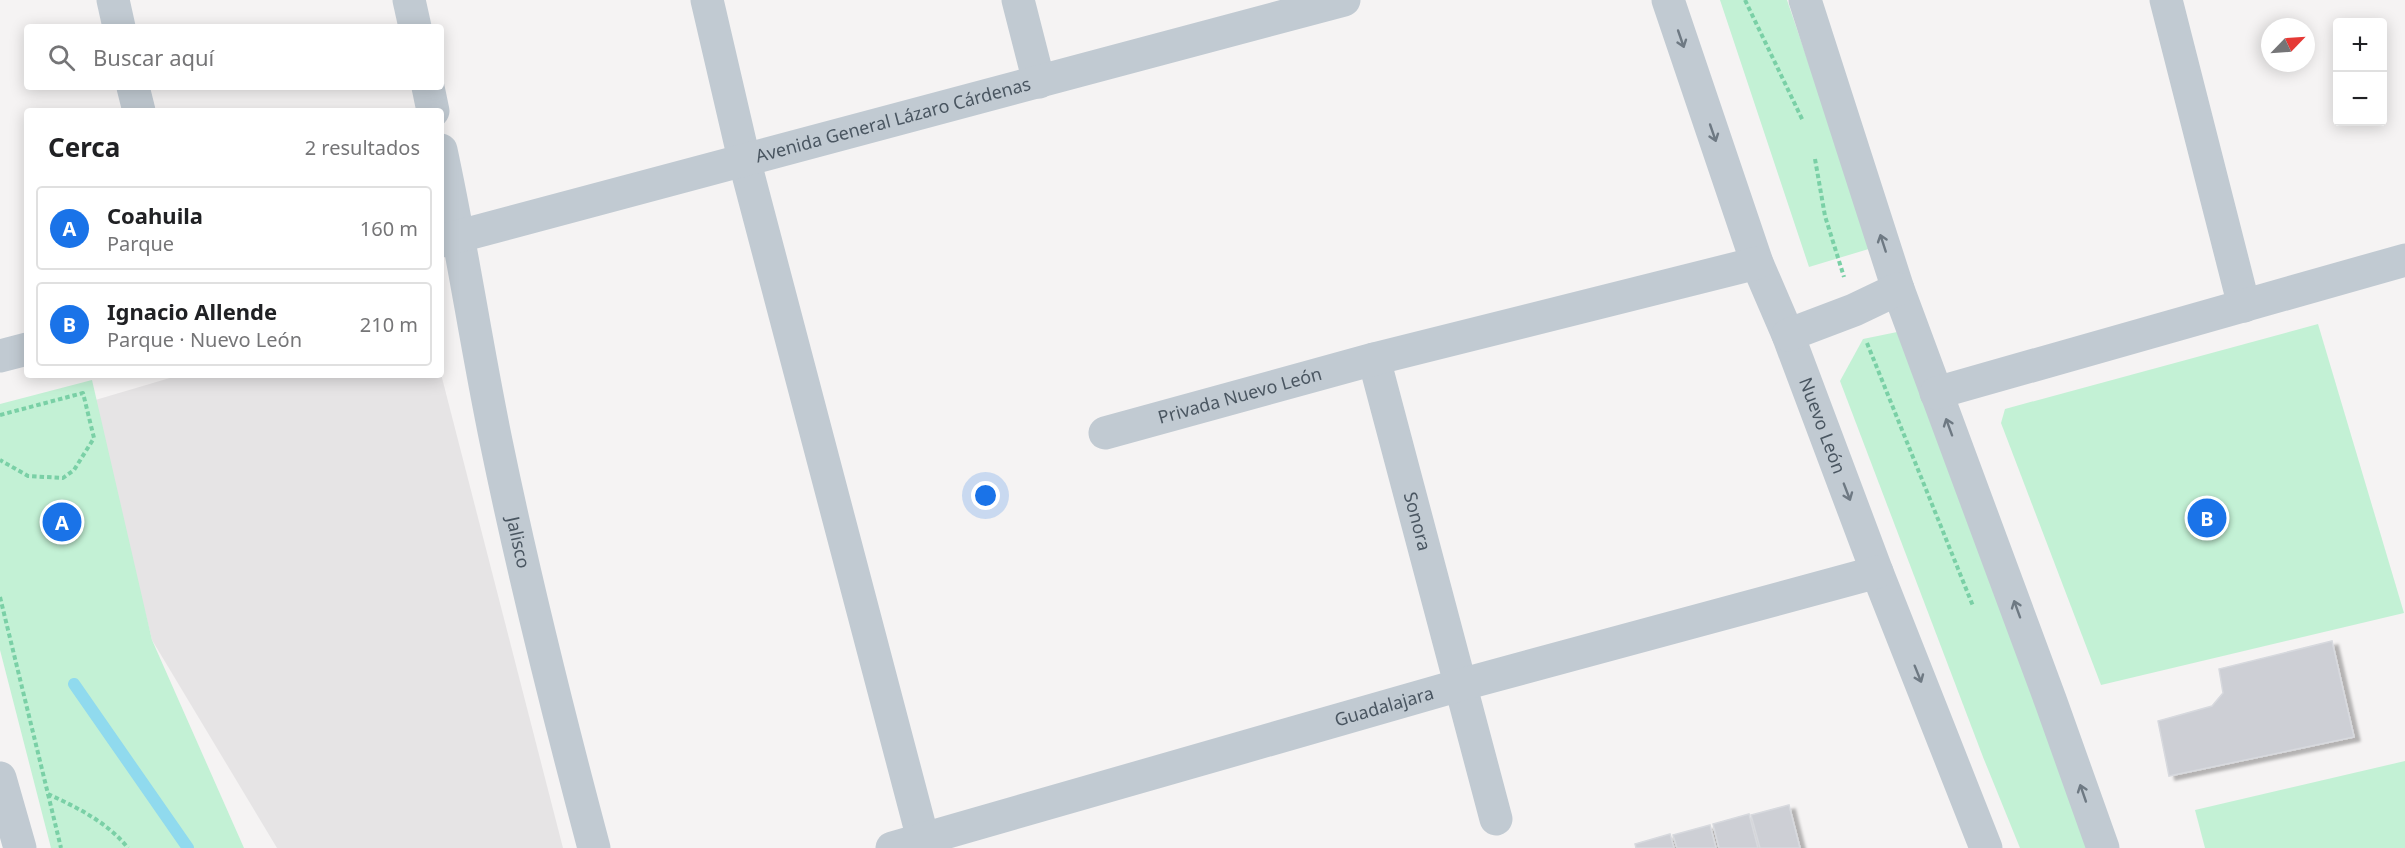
<!DOCTYPE html>
<html lang="es">
<meta charset="utf-8">
<style>
body{margin:0;font-family:"Noto Sans",sans-serif;background:#f6f6f6;color:#202124}
.controls{position:absolute;right:18px;top:18px;display:grid;overflow:hidden;border-radius:6px;box-shadow:0 3px 15px #0003}
.controls button{width:54px;height:54px;display:grid;place-items:center;padding:0;border:0;border-bottom:2px solid #e0e0e0;background:#fff;color:#202124;font:30px sans-serif}
.compass{position:absolute;left:2261px;top:18px;width:54px;height:54px;border-radius:50%;background:#fff;box-shadow:0 3px 15px #0003;rotate:65deg}
.you{position:absolute;left:986px;top:496px;width:21px;height:21px;margin:-15px;border:4px solid #fff;border-radius:50%;background:#1a73e8;box-shadow:0 0 0 9px #1a73e833}
.badge{display:grid;place-items:center;width:39px;height:39px;border-radius:50%;background:#1a73e8;color:#fff;font-size:20px;font-weight:700}
.pin{position:absolute;translate:-50% -50%;border:3px solid #fff;box-shadow:0 2px 6px #0006}
.list{margin:0;padding:0;list-style:none}
h2{display:flex;justify-content:space-between;align-items:center;height:78px;margin:0;padding:0 24px;font-size:26px}
h2 small{font-size:20px;font-weight:400;color:#757577}
.list li{display:grid;grid-template-columns:39px 1fr auto;gap:18px;align-items:center;box-sizing:border-box;height:84px;margin:0 12px 12px;padding:0 12px;border:2px solid #e0e0e0;border-radius:6px}
.list b{display:block;font-size:22px;white-space:nowrap}
.list p{margin:0;font-size:20px;white-space:nowrap;color:#757577}
.list em{font-size:20px;font-style:normal;color:#757577}
.icon{flex:none;width:33px;height:33px;fill:none;stroke:currentColor;stroke-width:2;stroke-linecap:round;stroke-linejoin:round}
.map{position:relative;flex:none;width:2405px;height:848px;overflow:hidden}
.search{position:absolute;background:#fff;box-shadow:0 3px 15px #0003;left:24px;top:24px;width:420px;height:66px;display:flex;align-items:center;gap:15px;box-sizing:border-box;padding:0 21px;border-radius:6px;color:#757577;font-size:22px}
.panel{position:absolute;background:#fff;box-shadow:0 3px 15px #0003;left:24px;top:108px;width:420px;height:270px;border-radius:6px}
.map>svg:first-child{display:block}
.education{fill:#e6e4e5}
.green{fill:#c3f1d5}
.lines{fill:none;stroke-linecap:round;stroke-linejoin:round}
.stream{stroke:#90daee;stroke-width:12}
.building{fill:#cdcfd5;stroke:#d7d9de;stroke-width:1.5;filter:url(#shadow)}
.path{stroke:#7ad0a6;stroke-width:4;stroke-dasharray:4.5 3;stroke-linecap:butt}
.minor{stroke:#c1cad2;stroke-width:33}
.oneway{stroke:#6e7983}
.labels{text-anchor:middle;stroke-width:4.5;stroke-linejoin:round;paint-order:stroke}
.street-label{font-size:18px;fill:#4a5661;stroke:#fff}
</style>
<div class="map">
<svg width="2405" height="848" viewBox="0 0 2405 848">
<defs>
<filter id="shadow"><feDropShadow dx="6" dy="4" stdDeviation="1.5" flood-color="#0004"/></filter>
</defs>
<rect width="100%" height="100%" fill="#f5f3f3"/>
<!-- education -->
<path class="education" d="M441 374 563 848H277L152 640 92 401 180 375Z"/>
<!-- green -->
<g class="green">
<path d="M1720 0H1787L1872 248 1809 267Z"/>
<path d="M2318 324 2404 613 2101 685 2001 423 2005 409Z"/>
<path d="M1902 331 2093 848H2020L1983 757 1840 381 1863 339Z"/>
<path d="M92 380 152 640 244 848H51L0 650V404Z"/>
<path d="M2405 761V848H2205L2195 810Z"/>
</g>
<g class="lines">
<!-- stream -->
<path class="stream" d="M74 684 188 848"/>
</g>
<!-- building -->
<g class="building">
<path d="M2332 641 2354 737 2169 776 2158 721 2212 706 2223 693 2219 669Z"/>
<path d="M1789 805 1800 848H1760L1751 815Z"/>
<path d="M1749 814 1758 848H1719L1713 824Z"/>
<path d="M1710 825 1716 848H1677L1673 835Z"/>
<path d="M1670 834 1674 848H1636L1635 844Z"/>
</g>
<g class="lines">
<!-- path -->
<g class="path">
<path d="M1745 0 1803 121"/>
<path d="M1815 159 1825 216 1844 277"/>
<path d="M1867 343 1973 606"/>
<path d="M0 415 83 393 94 438 74 470 63 478 28 476 0 460"/>
<path d="M0 597 48 794C78 808 107 822 128 848"/>
<path d="M48 794 61 848"/>
</g>
<!-- minor -->
<g class="minor">
<path d="M113 0 119 27"/>
<path d="M409 0 415 27"/>
<path d="M707 0 744 159 923 839"/>
<path d="M1018 0 1039 82"/>
<path id="s1" d="M1668 0 1757 263 1788 335 1877 572 1986 848"/>
<path d="M1805 0 1898 289 2051 702 2103 848"/>
<path d="M2166 0 2244 306"/>
<path d="M133 87 139 111"/>
<path d="M428 87 433 111"/>
<path id="s2" d="M441 150C462 247 476 344 496 441 524 577 558 713 594 848"/>
<path id="s3" d="M441 241 1344 0"/>
<path d="M1788 335 1854 310 1898 289"/>
<path d="M0 356 27 349"/>
<path id="s4" d="M1374 359 1496 819"/>
<path d="M1936 393 2405 260"/>
<path id="s5" d="M1105 433 1374 359 1757 263"/>
<path d="M0 778 20 848"/>
<path id="s6" d="M892 848 1460 685 1877 572"/>
</g>
</g>
<!-- one-way arrows -->
<defs><path id="oneway-shaft" d="M-6 0H5M1.5-3L5.5 0L1.5 3" fill="none" stroke-width="1.6" stroke-linecap="round" stroke-linejoin="round" transform="scale(1.5)"/></defs>
<g class="oneway">
<use href="#oneway-shaft" transform="translate(1681 39) rotate(71)"/>
<use href="#oneway-shaft" transform="translate(1713 133) rotate(71)"/>
<use href="#oneway-shaft" transform="translate(1883 243) rotate(-108)"/>
<use href="#oneway-shaft" transform="translate(1949 427) rotate(-110)"/>
<use href="#oneway-shaft" transform="translate(1847 492) rotate(69)"/>
<use href="#oneway-shaft" transform="translate(2017 609) rotate(-110)"/>
<use href="#oneway-shaft" transform="translate(1918 674) rotate(68)"/>
<use href="#oneway-shaft" transform="translate(2083 793) rotate(-109)"/>
</g>
<g class="labels">
<!-- street labels -->
<g class="street-label">
<text dy="6" stroke="none"><textPath href="#s3" startOffset="468">Avenida General Lázaro Cárdenas</textPath></text>
<text dy="6" stroke="none"><textPath href="#s5" startOffset="140">Privada Nuevo León</textPath></text>
<text dy="6" stroke="none"><textPath href="#s1" startOffset="453">Nuevo León</textPath></text>
<text dy="6" stroke="none"><textPath href="#s4" startOffset="168">Sonora</textPath></text>
<text dy="6" stroke="none"><textPath href="#s2" startOffset="400">Jalisco</textPath></text>
<text dy="6" stroke="none"><textPath href="#s6" startOffset="512">Guadalajara</textPath></text>
</g>
</g>
</svg>
<div class="controls">
<button>+</button>
<button>−</button>
</div>
<svg class="compass" viewBox="-18 -18 36 36"><path d="M0-13l5 13h-10z" fill="#e53935"/><path d="M0 13l5-13h-10z" fill="#757577"/></svg>
<div class="you"></div>
<div class="pin badge" style="left:62px;top:522px">A</div>
<div class="pin badge" style="left:2207px;top:518px">B</div>
<div class="search"><svg class="icon" aria-label="search" viewBox="0 0 24 24"><circle cx="10" cy="10" r="6"/><path d="M15 15l6 6"/></svg>Buscar aquí</div>
<section class="panel">
<h2>Cerca<small>2 resultados</small></h2>
<ul class="list">
<li><span class="badge">A</span><div><b>Coahuila</b><p>Parque</p></div><em>160 m</em></li>
<li><span class="badge">B</span><div><b>Ignacio Allende</b><p>Parque · Nuevo León</p></div><em>210 m</em></li>
</ul>
</section>
</div>
